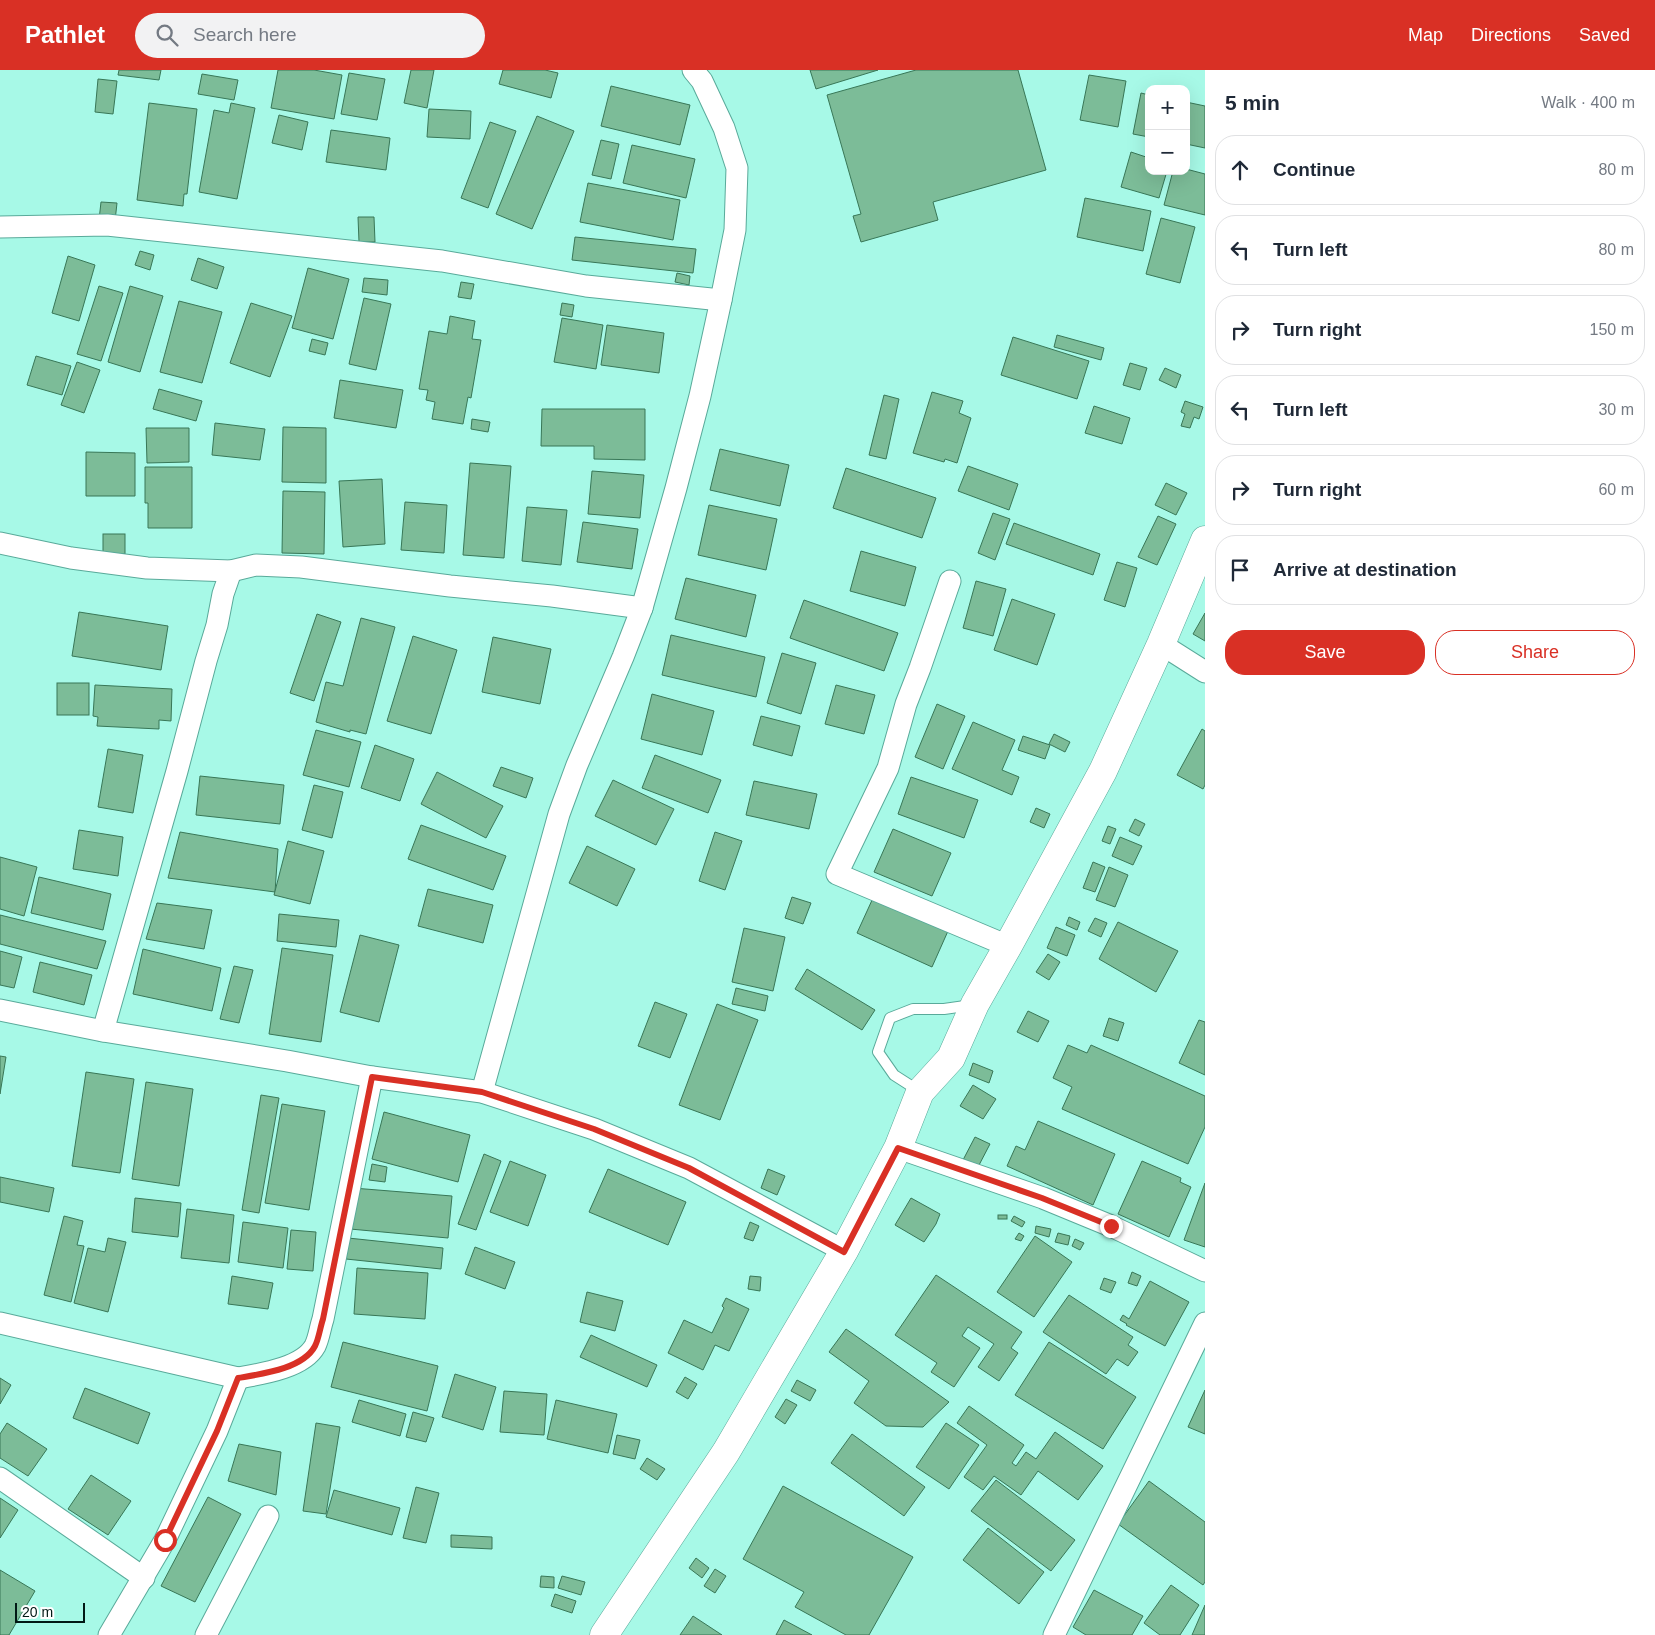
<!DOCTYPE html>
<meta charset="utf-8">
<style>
body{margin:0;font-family:Helvetica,sans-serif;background:#f2f2f3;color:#1f2937}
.controls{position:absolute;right:15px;top:15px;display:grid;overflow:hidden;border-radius:10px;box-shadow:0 5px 20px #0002}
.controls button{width:45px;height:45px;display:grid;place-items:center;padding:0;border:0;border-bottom:1px solid #e0e1e3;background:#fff;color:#1f2937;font:25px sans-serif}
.scale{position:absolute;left:15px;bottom:12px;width:70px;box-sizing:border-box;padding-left:5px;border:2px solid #011915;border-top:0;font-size:14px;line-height:18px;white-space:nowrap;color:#011915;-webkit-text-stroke:4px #fff;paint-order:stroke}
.stop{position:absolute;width:15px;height:15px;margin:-11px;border:4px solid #d93025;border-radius:50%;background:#fff}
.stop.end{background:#d93025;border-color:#fff;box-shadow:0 1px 5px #0008}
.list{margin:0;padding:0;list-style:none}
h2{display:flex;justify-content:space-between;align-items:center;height:65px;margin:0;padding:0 20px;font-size:21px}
h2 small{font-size:16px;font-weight:400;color:#747a83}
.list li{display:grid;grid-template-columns:32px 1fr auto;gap:15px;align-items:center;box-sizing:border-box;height:70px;margin:0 10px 10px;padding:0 10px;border:1px solid #e0e1e3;border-radius:20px}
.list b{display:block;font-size:19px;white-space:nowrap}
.list em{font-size:16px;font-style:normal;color:#747a83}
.actions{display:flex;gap:10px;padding:15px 20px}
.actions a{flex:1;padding:11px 0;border:1px solid #d93025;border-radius:20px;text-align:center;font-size:18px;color:#d93025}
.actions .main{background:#d93025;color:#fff}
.icon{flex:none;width:28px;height:28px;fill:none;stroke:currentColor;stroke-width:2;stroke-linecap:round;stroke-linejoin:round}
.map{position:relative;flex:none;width:1205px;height:1565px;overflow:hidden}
header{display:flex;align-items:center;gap:30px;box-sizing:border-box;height:70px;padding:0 25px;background:#d93025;color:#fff}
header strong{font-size:24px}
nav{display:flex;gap:28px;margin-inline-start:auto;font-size:18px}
.search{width:350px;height:45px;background:#f2f2f3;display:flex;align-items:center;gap:12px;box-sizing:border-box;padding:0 18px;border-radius:28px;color:#747a83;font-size:19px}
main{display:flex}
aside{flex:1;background:#fff}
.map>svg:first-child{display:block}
.building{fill:#7cbc98;stroke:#387757}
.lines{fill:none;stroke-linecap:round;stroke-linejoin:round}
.service-casing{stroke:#59aa9a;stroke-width:12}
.minor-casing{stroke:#59aa9a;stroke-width:23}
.secondary-casing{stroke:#59aa9a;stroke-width:29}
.service{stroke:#fff;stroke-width:10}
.minor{stroke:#fff;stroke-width:21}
.secondary{stroke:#fff;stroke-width:28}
.route{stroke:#d93025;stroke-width:6}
</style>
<header>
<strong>Pathlet</strong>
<div class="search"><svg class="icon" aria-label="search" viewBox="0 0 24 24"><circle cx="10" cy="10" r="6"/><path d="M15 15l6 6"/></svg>Search here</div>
<nav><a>Map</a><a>Directions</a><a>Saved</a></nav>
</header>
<main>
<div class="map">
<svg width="1205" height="1565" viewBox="0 0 1205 1565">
<rect width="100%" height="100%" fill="#a7f9e7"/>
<!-- building -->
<g class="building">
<path d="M119 0H161L159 10 118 5Z"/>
<path d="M278 0H314L342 5 334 49 271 38Z"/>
<path d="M411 0H434L427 38 404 33Z"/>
<path d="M503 0H545L558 3 551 28 499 14Z"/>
<path d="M810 0H878L816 19Z"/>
<path d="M916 0H1018L1046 100 933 132 938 150 861 172 853 146 861 144 827 25Z"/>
<path d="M349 3 385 9 377 50 341 44Z"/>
<path d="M202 4 238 10 234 30 198 24Z"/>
<path d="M1089 5 1126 11 1118 57 1080 50Z"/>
<path d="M98 9 117 11 113 44 95 42Z"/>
<path d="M611 16 690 35 680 75 601 56Z"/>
<path d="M1141 23 1149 25V67L1133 64Z"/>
<path d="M1186 32 1205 36V78L1186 74Z"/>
<path d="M149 33 197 39 187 124H184L183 136 137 130Z"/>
<path d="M231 33 255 38 237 129 199 122 214 40 229 43Z"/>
<path d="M429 39 471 41 470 69 427 67Z"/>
<path d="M279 45 308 52 302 80 272 73Z"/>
<path d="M537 46 574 61 532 159 496 144Z"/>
<path d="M490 52 516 61 488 138 461 128Z"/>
<path d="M331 60 390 68 386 100 326 92Z"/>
<path d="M601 70 619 74 611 109 592 105Z"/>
<path d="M632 75 695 89 686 128 623 113Z"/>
<path d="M1131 82 1149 88V101H1167L1159 128 1121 117Z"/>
<path d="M1186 99 1205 104V145L1164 135 1173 101H1186Z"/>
<path d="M588 113 680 130 673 170 580 152Z"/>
<path d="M1085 128 1151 141 1143 181 1077 167Z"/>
<path d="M101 132 117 133 115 151 99 150Z"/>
<path d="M358 147H374L375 172H359Z"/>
<path d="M1161 148 1195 157 1180 213 1146 204Z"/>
<path d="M575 167 696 179 693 203 572 190Z"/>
<path d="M140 181 154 185 150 200 135 195Z"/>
<path d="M68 186 95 195 79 251 52 243Z"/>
<path d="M198 188 224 197 217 219 191 210Z"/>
<path d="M308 198 349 209 333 269 292 258Z"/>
<path d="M677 203 690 206 689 215 675 212Z"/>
<path d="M364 208 388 210 387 225 362 222Z"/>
<path d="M461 212 474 214 471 229 458 227Z"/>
<path d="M99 216 123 223 101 291 77 284Z"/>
<path d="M130 216 163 226 140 302 108 292Z"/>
<path d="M364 228 391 234 376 300 349 294Z"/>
<path d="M179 231 222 242 202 313 160 302Z"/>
<path d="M251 233 292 246 270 307 230 293Z"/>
<path d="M562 233 574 235 572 247 560 245Z"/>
<path d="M450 246 475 251 472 269 481 270 471 328 468 327 463 354 432 349 435 332 426 330 428 320 419 319 429 261 447 264Z"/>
<path d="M562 248 603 255 596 299 554 292Z"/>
<path d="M607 255 664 263 659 303 601 295Z"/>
<path d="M1057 265 1104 278 1101 290 1054 277Z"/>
<path d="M1013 267 1089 291 1077 329 1001 305Z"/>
<path d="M312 269 328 273 325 285 309 281Z"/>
<path d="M36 286 71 296 62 325 27 315Z"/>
<path d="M77 292 100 300 84 343 61 335Z"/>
<path d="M1130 293 1147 298 1140 320 1123 315Z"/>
<path d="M1165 298 1181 305 1176 318 1159 310Z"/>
<path d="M340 310 403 320 396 358 334 348Z"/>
<path d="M159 319 202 331 196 351 153 339Z"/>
<path d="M932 322 963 331 959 343 971 348 957 393 945 389 944 392 913 383Z"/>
<path d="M884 325 899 329 886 389 869 385Z"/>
<path d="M1185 331 1203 337 1199 349 1194 347 1190 358 1181 356 1185 344 1181 342Z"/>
<path d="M1094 336 1130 348 1122 374 1085 363Z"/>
<path d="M542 339H645V390L594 389V376H541Z"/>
<path d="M472 349 490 352 488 362 471 359Z"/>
<path d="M215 353 265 359 260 390 212 385Z"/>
<path d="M283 357 326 358V413L282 412Z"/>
<path d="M146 358H189V392L147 393Z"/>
<path d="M720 379 789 395 780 436 710 420Z"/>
<path d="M86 382 135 383V426H86Z"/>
<path d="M470 393 511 396 504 488 463 485Z"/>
<path d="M968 396 1018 414 1009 440 958 421Z"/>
<path d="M145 397H192V458H148V433H145Z"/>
<path d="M846 398 936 428 922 468 833 438Z"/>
<path d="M592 401 644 405 640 448 588 444Z"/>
<path d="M382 409 385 474 343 477 339 411Z"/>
<path d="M1166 413 1187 423 1176 445 1155 435Z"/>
<path d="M283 421 325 422 324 484 282 483Z"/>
<path d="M405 432 447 435 444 483 401 480Z"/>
<path d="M709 435 777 449 766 500 698 485Z"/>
<path d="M527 437 567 440 561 495 522 491Z"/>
<path d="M993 443 1010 449 995 490 978 483Z"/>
<path d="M1158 446 1176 454 1157 495 1138 487Z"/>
<path d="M583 452 638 459 632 499 577 492Z"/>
<path d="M1014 453 1100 484 1093 505 1006 474Z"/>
<rect x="103" y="464" width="22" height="20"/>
<path d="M861 481 916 497 905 536 850 521Z"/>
<path d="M1117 492 1137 498 1125 537 1104 530Z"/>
<path d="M686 508 756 525 746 567 675 549Z"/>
<path d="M976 511 1006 519 993 566 963 558Z"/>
<path d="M1012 529 1055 544 1037 595 994 580Z"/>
<path d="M804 530 898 563 884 601 790 568Z"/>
<path d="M79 542 168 556 161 600 72 586Z"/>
<path d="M1205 543V571L1193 564Z"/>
<path d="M317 544 341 552 314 631 290 623Z"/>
<path d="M361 548 395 557 366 664 350 660V662L316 652 326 612 343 616Z"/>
<path d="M671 565 765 587 756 627 662 605Z"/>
<path d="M413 566 457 580 431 664 387 651Z"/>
<path d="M493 567 551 579 540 634 482 622Z"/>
<path d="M782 583 816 593 801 644 767 633Z"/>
<rect x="57" y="613" width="32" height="32"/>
<path d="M95 615 172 619 171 651 159 650V659L97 656 98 647 93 646Z"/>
<path d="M836 615 875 625 864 664 825 654Z"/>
<path d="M652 624 714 641 702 685 641 669Z"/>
<path d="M937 634 965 646 943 699 915 687Z"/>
<path d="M761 646 800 656 792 686 753 675Z"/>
<path d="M973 652 1015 670 1002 700 1019 707 1012 725 952 699Z"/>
<path d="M1202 659 1205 661V715L1203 719 1177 705Z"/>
<path d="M316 660 361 672 349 717 303 705Z"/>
<path d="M1054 664 1070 672 1065 682 1049 674Z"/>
<path d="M1023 666 1050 675 1045 689 1018 680Z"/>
<path d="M375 675 414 689 400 731 361 718Z"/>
<path d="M108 679 143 685 133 743 98 737Z"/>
<path d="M655 685 721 710 708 743 642 718Z"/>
<path d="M501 697 533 708 526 728 493 716Z"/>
<path d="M437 702 503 736 486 768 421 734Z"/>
<path d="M200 706 284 715 280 754 196 745Z"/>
<path d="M911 707 978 730 964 768 898 744Z"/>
<path d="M613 710 674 739 656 775 595 746Z"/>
<path d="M754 711 817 724 809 759 746 745Z"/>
<path d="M314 715 343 722 332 768 302 760Z"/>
<path d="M1036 738 1050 744 1044 758 1030 752Z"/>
<path d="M1135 749 1145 754 1139 766 1129 761Z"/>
<path d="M421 755 506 786 493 820 408 789Z"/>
<path d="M1108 756 1116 759 1110 774 1102 771Z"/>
<path d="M893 759 951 783 932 826 874 802Z"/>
<path d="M79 760 123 767 118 806 73 799Z"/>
<path d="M180 762 278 779 275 822 168 808Z"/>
<path d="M715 762 742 771 725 820 699 811Z"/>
<path d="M1120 767 1142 776 1133 795 1112 786Z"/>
<path d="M288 771 324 781 310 834 274 825Z"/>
<path d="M587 776 635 799 617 836 569 813Z"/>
<path d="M0 787 37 797 24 846 0 839Z"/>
<path d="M1093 792 1105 797 1095 822 1083 818Z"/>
<path d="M1109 797 1128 805 1115 837 1096 830Z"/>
<path d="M39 807 111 824 103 860 31 843Z"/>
<path d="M428 819 493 835 483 873 418 856Z"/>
<path d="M792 827 811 833 803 854 785 848Z"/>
<path d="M873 828 948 861 932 897 857 863Z"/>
<path d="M157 833 212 840 204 879 146 869Z"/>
<path d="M279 844 339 850 336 877 277 871Z"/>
<path d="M0 845 106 871 97 899 0 874Z"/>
<path d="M1069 847 1080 852 1077 860 1066 855Z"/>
<path d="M1095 848 1107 853 1101 867 1088 861Z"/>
<path d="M1118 852 1178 881 1156 922 1099 889Z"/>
<path d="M1056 857 1075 865 1067 886 1047 878Z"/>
<path d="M744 858 785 867 773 921 732 912Z"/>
<path d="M360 865 399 875 379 952 340 942Z"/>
<path d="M282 878 333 885 321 972 269 964Z"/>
<path d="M143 879 221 898 212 941 133 924Z"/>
<path d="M0 881 22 887 14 918 0 915Z"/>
<path d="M1048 884 1060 892 1049 910 1036 902Z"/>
<path d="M40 892 92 905 84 935 33 922Z"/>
<path d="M234 896 253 900 239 953 220 949Z"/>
<path d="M807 899 875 940 862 960 795 919Z"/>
<path d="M736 918 768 926 765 941 732 934Z"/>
<path d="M655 932 687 944 670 988 638 976Z"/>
<path d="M717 934 758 950 720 1050 679 1035Z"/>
<path d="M1028 941 1049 951 1038 972 1017 962Z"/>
<path d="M1109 948 1124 953 1118 971 1103 966Z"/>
<path d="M1199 950 1205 952V1005L1179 993Z"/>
<path d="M1068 975 1087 983 1091 975 1205 1026V1057L1188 1094 1062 1039 1072 1017 1053 1008Z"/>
<path d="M0 986 6 987 0 1024Z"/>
<path d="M973 993 993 1001 989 1013 969 1005Z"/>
<path d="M86 1002 134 1009 120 1103 72 1096Z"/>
<path d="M146 1012 193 1019 179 1116 132 1109Z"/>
<path d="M973 1015 996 1029 983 1049 960 1036Z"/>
<path d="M261 1025 279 1028 259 1143 242 1140Z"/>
<path d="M282 1034 325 1041 309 1140 265 1133Z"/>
<path d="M384 1042 470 1065 458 1112 372 1089Z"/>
<path d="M1038 1051 1115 1084 1093 1135 1007 1096 1016 1076 1025 1080Z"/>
<path d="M975 1067 990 1074 978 1097 963 1090Z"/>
<path d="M484 1084 501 1091 476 1160 458 1154Z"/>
<path d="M510 1091 546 1105 528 1156 490 1142Z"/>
<path d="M1142 1091 1181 1108 1180 1112 1191 1117 1169 1167 1118 1144Z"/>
<path d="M372 1094 387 1097 385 1112 369 1110Z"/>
<path d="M608 1099 686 1132 668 1175 589 1142Z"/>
<path d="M768 1099 785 1106 777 1125 761 1118Z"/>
<path d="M0 1107 54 1118 49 1142 0 1132Z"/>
<path d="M1205 1113V1177L1184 1170Z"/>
<path d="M353 1118 452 1126 448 1168 350 1159Z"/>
<path d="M135 1128 181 1133 178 1167 132 1162Z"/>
<path d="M911 1128 940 1144 936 1154 924 1172 895 1155Z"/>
<path d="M187 1139 234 1145 229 1193 181 1188Z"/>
<rect x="998" y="1145" width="9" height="4"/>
<path d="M64 1146 83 1151 77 1175 84 1176 71 1232 44 1225Z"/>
<path d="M1014 1146 1025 1152 1022 1157 1011 1151Z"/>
<path d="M243 1152 288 1158 283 1198 238 1192Z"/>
<path d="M750 1152 759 1156 753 1171 744 1168Z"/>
<path d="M1036 1156 1051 1159 1049 1167 1035 1163Z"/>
<path d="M291 1160 316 1162 313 1201 287 1199Z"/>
<path d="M1019 1163 1024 1166 1021 1171 1015 1169Z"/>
<path d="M1058 1163 1070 1166 1068 1175 1055 1172Z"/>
<path d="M1035 1166 1072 1192 1034 1247 997 1222Z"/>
<path d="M108 1168 126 1172 108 1242 74 1233 88 1178 105 1182Z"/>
<path d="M348 1168 443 1178 441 1199 346 1189Z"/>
<path d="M1075 1169 1084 1173 1080 1180 1072 1176Z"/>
<path d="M475 1177 515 1192 505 1219 465 1204Z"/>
<path d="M357 1198 428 1203 425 1249 354 1244Z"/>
<path d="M1132 1202 1141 1206 1137 1216 1128 1213Z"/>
<path d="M936 1205 1022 1262 1011 1278 1018 1283 999 1311 978 1297 994 1274 968 1257 962 1266 980 1278 954 1317 931 1302 937 1293 895 1265Z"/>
<path d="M232 1206 273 1213 268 1239 228 1234Z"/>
<path d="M750 1206 761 1207 760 1221 748 1219Z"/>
<path d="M1104 1208 1116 1212 1111 1223 1100 1219Z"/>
<path d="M1150 1211 1189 1232 1165 1276 1126 1255 1127 1254 1120 1250 1123 1245 1129 1249Z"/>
<path d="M587 1222 623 1231 615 1261 580 1252Z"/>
<path d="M1069 1225 1133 1267 1128 1275 1138 1282 1128 1296 1117 1289 1106 1304 1043 1262Z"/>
<path d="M726 1228 749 1239 729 1281 715 1275 703 1300 668 1283 684 1250 712 1263 724 1238 722 1236Z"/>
<path d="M846 1259 949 1332 923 1357 886 1356 854 1333 869 1311 829 1282Z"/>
<path d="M591 1265 657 1295 647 1317 580 1287Z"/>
<path d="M343 1272 438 1296 427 1341 331 1317Z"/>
<path d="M1049 1272 1136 1327 1103 1379 1015 1325Z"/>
<path d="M455 1304 496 1317 483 1360 442 1347Z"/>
<path d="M685 1307 697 1314 688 1329 676 1322Z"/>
<path d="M0 1308 11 1315 0 1334Z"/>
<path d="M797 1310 816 1320 810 1331 791 1321Z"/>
<path d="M85 1318 150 1343 138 1374 73 1348Z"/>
<path d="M1205 1320V1364L1188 1357Z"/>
<path d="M504 1321 547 1324 544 1365 500 1362Z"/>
<path d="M786 1329 797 1335 785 1354 775 1347Z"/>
<path d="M359 1330 406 1344 400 1366 352 1352Z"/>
<path d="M556 1330 617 1344 608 1383 547 1369Z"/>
<path d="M969 1336 1024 1375 1012 1393 1016 1396 1026 1382 1036 1389 1055 1362 1103 1396 1078 1430 1038 1401 1021 1425 994 1406 983 1420 964 1407 987 1375 957 1353Z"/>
<path d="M413 1342 434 1348 426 1372 406 1367Z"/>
<path d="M7 1353 47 1379 28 1406 0 1388V1364Z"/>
<path d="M316 1353 340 1357 326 1444 303 1441Z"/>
<path d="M946 1353 979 1375 949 1419 916 1397Z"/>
<path d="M852 1364 925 1417 904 1446 831 1393Z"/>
<path d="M617 1365 640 1370 635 1389 613 1384Z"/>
<path d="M239 1374 281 1382 276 1425 228 1411Z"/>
<path d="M647 1388 665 1399 657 1410 640 1399Z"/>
<path d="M91 1405 131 1431 108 1465 68 1439Z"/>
<path d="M996 1410 1075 1470 1051 1501 971 1441Z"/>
<path d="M1149 1411 1205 1452V1512L1203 1515 1118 1454Z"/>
<path d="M783 1416 913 1487 869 1565H846L795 1537 804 1522 743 1489Z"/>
<path d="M416 1417 439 1423 426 1473 403 1468Z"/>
<path d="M334 1420 400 1438 392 1465 326 1447Z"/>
<path d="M208 1427 241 1444 195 1532 161 1516Z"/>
<path d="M0 1428 18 1440 0 1468Z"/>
<path d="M988 1458 1044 1502 1019 1534 963 1490Z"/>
<path d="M451 1465 492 1467V1479L451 1477Z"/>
<path d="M696 1488 709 1498 702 1508 689 1498Z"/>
<path d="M715 1499 726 1506 715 1523 704 1516Z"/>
<path d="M0 1500 35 1521 9 1565H0Z"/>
<path d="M541 1506 554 1507V1518L540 1517Z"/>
<path d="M562 1506 585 1512 581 1525 558 1518Z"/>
<path d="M1171 1515 1199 1535 1180 1565H1160L1144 1553Z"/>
<path d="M1094 1520 1143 1546 1132 1565H1086L1073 1557Z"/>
<path d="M555 1524 576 1531 572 1543 551 1536Z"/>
<path d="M1205 1535V1565H1192Z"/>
<path d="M693 1546 722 1565H680Z"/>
<path d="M784 1550 812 1565H776Z"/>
</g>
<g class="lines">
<defs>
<path id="service" d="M919 1021 894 1005 878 982 890 948 913 939H944L972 935"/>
<g id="minor">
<path d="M0 157 107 155 442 191 586 216 721 230"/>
<path d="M0 473 71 488 147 498 231 501 256 495 301 497 450 516 552 526 642 538"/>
<path d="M950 511 920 598 906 634 888 698 837 804 1008 876"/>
<path d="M1161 574 1205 602"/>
<path d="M0 940 103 961 287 991 372 1007 482 1022 594 1059 689 1098 844 1181"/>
<path d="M103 961 177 701 206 591 217 555 223 524 231 501"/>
<path d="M482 1022 559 744 577 695 623 587 642 538 676 418 700 326 721 230 735 160 737 98 724 58 702 11 693 0"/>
<path d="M898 1078 1043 1128 1111 1156 1205 1201"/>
<path d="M0 1253 238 1308C261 1304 303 1298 315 1276 319 1268 320 1258 323 1249L372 1007"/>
<path d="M0 1408 144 1508"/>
<path d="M109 1565 165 1470 217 1361 238 1308"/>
<path d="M206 1565 268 1446"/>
<path d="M1054 1565 1205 1253"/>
</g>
<path id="secondary" d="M604 1565 726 1382 844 1181 898 1078 920 1022 951 988 975 934 1008 876 1103 701 1161 574 1205 470"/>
</defs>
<!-- service casing -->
<use href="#service" class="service-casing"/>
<!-- minor casing -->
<use href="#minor" class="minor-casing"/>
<!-- secondary casing -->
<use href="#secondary" class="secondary-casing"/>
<!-- service -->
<use href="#service" class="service"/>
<!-- minor -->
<use href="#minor" class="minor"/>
<!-- secondary -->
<use href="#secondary" class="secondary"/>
</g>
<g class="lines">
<!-- route -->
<path class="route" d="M165 1470 217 1361 238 1308C261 1304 303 1299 315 1276 319 1268 320 1258 323 1249L372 1007 482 1022 594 1059 689 1098 844 1182 898 1078 1042 1128 1111 1156"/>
</g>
</svg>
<div class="controls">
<button>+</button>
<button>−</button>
</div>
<div class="scale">20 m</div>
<div class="stop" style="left:165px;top:1470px"></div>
<div class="stop end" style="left:1111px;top:1156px"></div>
</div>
<aside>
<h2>5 min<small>Walk · 400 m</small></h2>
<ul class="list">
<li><svg class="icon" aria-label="ahead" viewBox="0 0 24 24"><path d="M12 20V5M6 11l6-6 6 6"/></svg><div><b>Continue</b></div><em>80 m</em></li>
<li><svg class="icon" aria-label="left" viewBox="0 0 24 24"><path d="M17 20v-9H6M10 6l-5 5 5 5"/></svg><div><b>Turn left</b></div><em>80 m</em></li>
<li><svg class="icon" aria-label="right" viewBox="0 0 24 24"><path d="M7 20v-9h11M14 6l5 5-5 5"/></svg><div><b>Turn right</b></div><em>150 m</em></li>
<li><svg class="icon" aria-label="left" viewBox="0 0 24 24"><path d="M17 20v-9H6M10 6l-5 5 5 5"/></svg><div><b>Turn left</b></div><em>30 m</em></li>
<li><svg class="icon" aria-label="right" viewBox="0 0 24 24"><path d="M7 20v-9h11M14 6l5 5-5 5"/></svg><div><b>Turn right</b></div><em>60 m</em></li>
<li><svg class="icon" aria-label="arrive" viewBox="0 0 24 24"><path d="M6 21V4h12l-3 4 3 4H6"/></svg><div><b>Arrive at destination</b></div></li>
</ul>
<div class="actions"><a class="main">Save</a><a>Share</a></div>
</aside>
</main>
